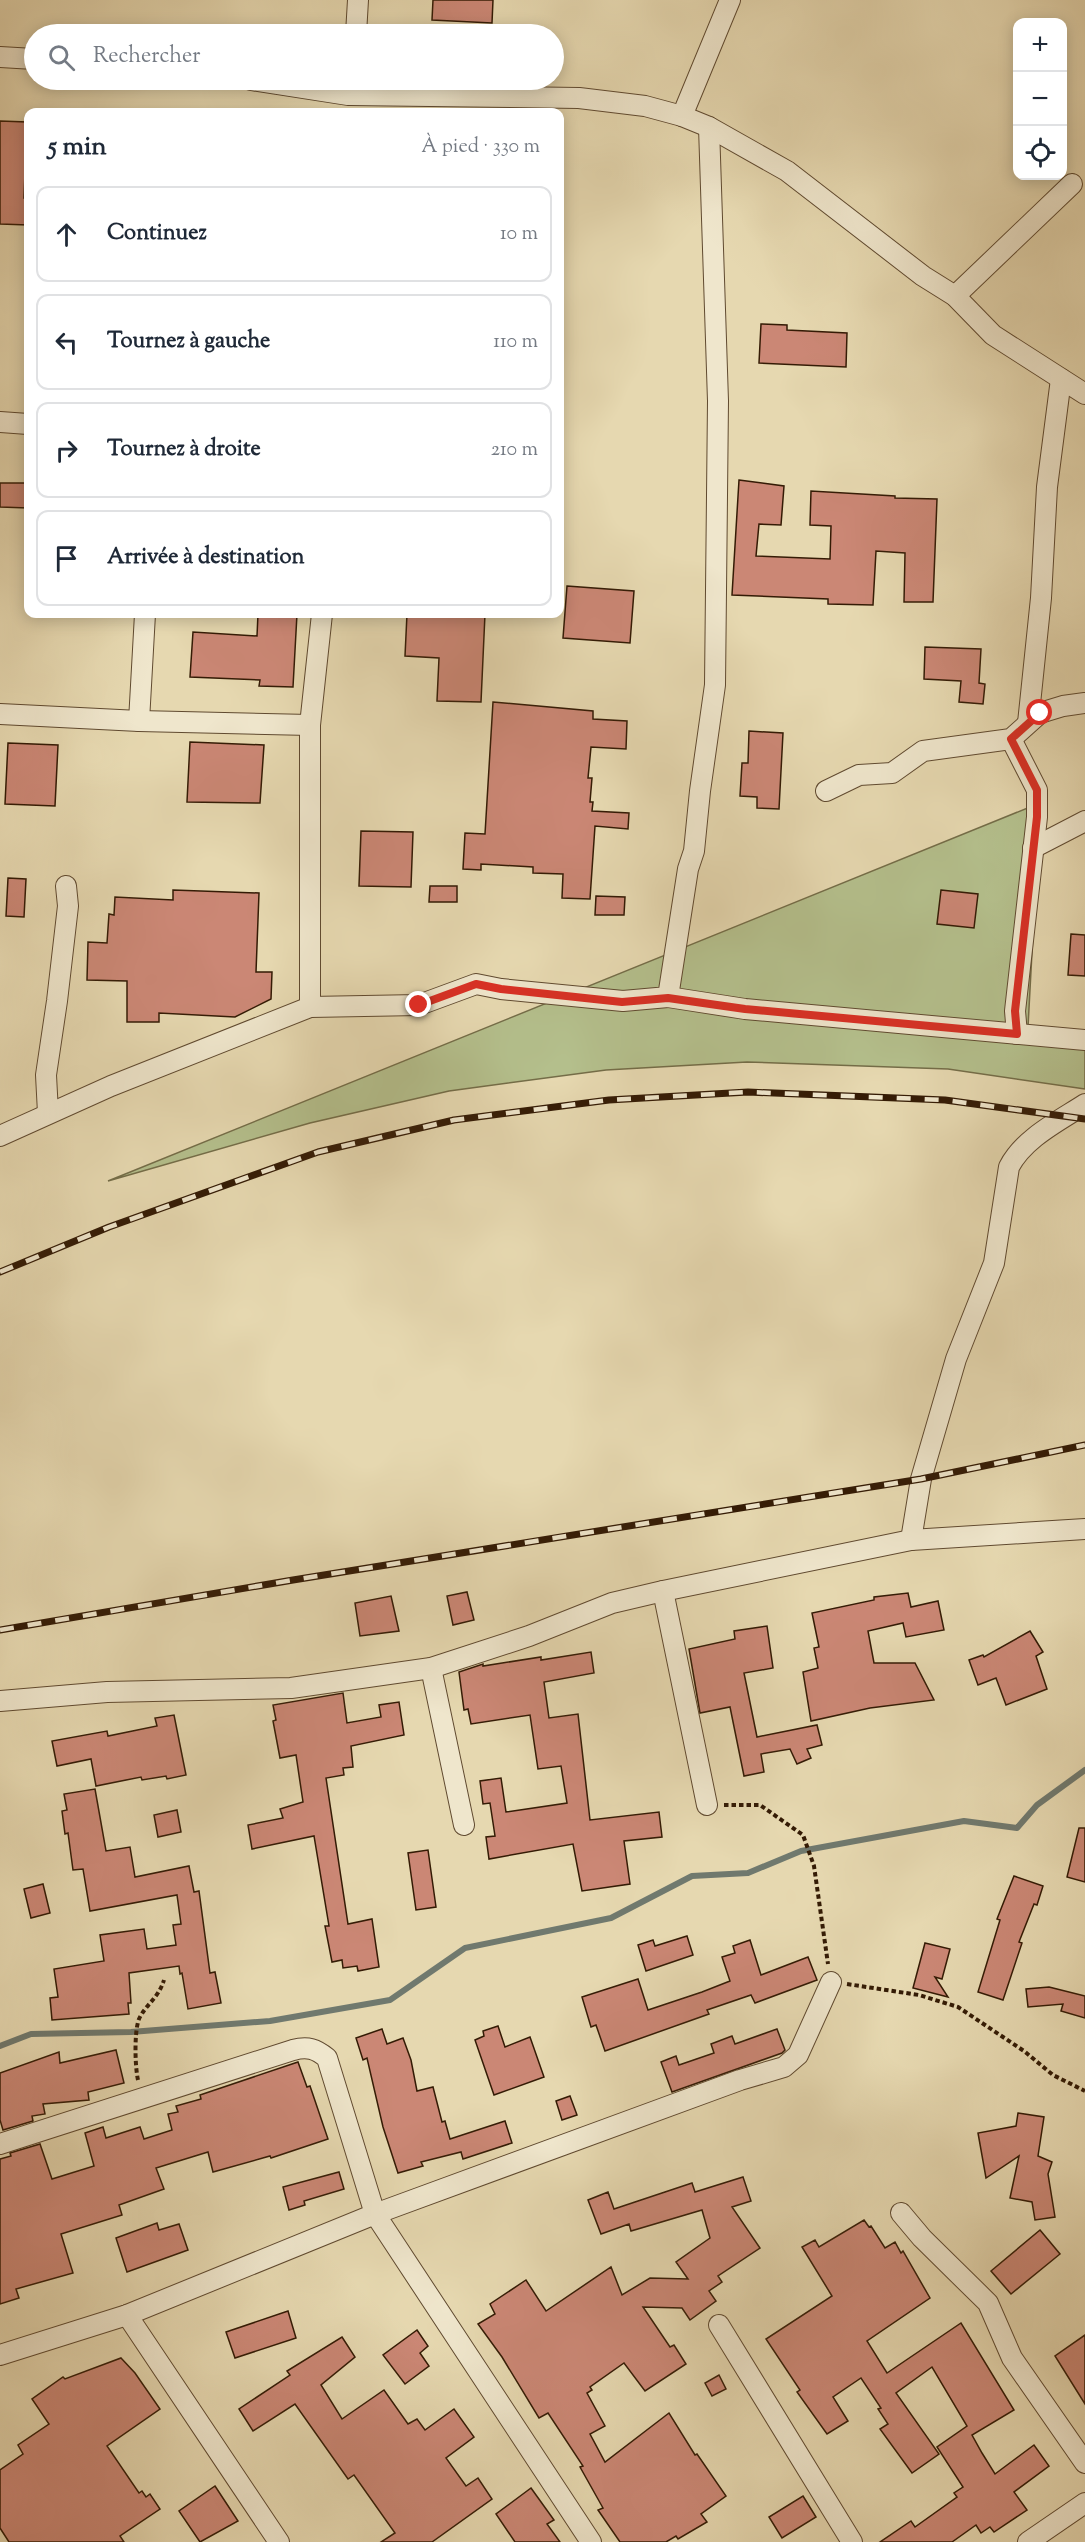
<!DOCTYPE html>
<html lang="fr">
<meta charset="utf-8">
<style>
body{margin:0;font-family:"Sorts Mill Goudy",serif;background:#f2f2f3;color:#1f2937}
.controls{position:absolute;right:18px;top:18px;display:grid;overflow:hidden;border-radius:12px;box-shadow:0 3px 15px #0003}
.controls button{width:54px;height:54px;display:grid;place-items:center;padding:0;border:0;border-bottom:2px solid #e0e1e3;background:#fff;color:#1f2937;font:30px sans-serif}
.stop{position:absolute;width:18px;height:18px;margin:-14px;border:4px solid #d93025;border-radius:50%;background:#fff}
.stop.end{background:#d93025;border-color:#fff;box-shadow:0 2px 6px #0008}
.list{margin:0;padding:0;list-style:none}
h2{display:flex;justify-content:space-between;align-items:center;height:78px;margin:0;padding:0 24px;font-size:26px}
h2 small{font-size:20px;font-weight:400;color:#747a83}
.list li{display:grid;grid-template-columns:39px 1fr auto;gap:18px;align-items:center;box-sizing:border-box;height:96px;margin:0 12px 12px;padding:0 12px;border:2px solid #e0e1e3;border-radius:12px}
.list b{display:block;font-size:22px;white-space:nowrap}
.list em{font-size:20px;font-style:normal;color:#747a83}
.icon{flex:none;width:33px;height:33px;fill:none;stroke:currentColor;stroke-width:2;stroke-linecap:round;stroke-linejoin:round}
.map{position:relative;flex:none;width:1085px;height:2542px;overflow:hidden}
.search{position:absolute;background:#fff;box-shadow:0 3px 15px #0003;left:24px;top:24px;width:540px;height:66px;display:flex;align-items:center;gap:15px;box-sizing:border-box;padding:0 21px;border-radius:33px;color:#747a83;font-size:22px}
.panel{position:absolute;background:#fff;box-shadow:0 3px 15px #0003;left:24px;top:108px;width:540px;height:510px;border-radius:12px}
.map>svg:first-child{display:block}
.green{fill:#b4bf8c;stroke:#746d48;stroke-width:1.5}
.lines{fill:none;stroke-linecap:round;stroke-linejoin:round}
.stream{stroke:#70796e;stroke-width:6}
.building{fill:#cb8775;stroke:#341b05;stroke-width:1.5}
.minor-casing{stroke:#604a30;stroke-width:22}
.path{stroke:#341b05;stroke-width:4;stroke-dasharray:4.5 3;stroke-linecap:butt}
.minor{stroke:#efe6cc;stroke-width:20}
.rail-casing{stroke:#341b05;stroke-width:7}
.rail{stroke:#efe6cc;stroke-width:4.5;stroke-dasharray:14;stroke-linecap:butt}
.route{stroke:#d93025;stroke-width:8}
</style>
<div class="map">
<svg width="1085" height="2542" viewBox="0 0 1085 2542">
<rect width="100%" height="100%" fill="#e6d8b0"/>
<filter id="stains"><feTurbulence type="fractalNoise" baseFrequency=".00333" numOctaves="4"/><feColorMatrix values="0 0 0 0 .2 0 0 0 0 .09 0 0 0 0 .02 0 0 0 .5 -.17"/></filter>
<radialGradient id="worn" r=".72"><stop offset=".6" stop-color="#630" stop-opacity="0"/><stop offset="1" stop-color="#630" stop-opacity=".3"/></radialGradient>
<!-- green -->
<path class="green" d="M1040 803 1028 1027 1085 1031V1089L948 1069 747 1062 606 1070 449 1091 310 1123 108 1181Z"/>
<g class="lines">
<!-- stream -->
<path class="stream" d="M0 2046 31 2034 131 2032 270 2021 390 2000 465 1948 611 1918 692 1876 748 1873 801 1851 964 1821 1017 1828 1037 1805 1085 1770"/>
</g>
<!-- building -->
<g class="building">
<path d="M433 0H493L492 23 432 20Z"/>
<path d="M0 121 27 122 24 198H28V225L0 224Z"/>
<path d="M761 324 787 325V330L847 333 846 367 759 363Z"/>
<path d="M739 480 784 486 781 525 759 524 756 556 830 559 831 526 810 525 811 491 895 496V498L937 499 933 602H904L905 553 876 551 873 605 828 604V599L732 595Z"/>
<path d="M0 483H28V508L0 507Z"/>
<path d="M567 586 634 591 630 643 563 638Z"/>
<path d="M258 614H297L293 687 259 686 260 680 190 677 193 632 257 636Z"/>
<path d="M407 614H485L481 702 437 701 439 658 405 656Z"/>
<path d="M925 647 981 649 979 683 985 684 983 704 959 702 961 681 924 679Z"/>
<path d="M493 702 593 711V719L627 721 626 749 591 747 588 778H592L590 802H593L592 811 629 813 628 829 595 826 590 899 562 898 563 874 533 873V867L481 864V870L463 869 465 833 485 834Z"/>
<path d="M749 731 783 733 779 809 757 808V797L740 796 742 763H748Z"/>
<path d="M190 742 264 745 260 803 187 802Z"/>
<path d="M8 743 58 745 55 806 5 804Z"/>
<path d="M361 831 413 832 411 887 359 886Z"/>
<path d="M8 878 26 879 24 917 6 916Z"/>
<path d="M430 886H457V902H429Z"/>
<path d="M173 890 259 893 256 972H272L271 999 235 1017 159 1013V1022H127V981L87 980 88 942 107 943 109 914 114 915 115 897 173 900Z"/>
<path d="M941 890 978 894 974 928 937 924Z"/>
<path d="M596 896 625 897 624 915H595Z"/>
<path d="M1071 934 1085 935V976L1068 975Z"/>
<path d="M467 1592 474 1620 453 1625 447 1596Z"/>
<path d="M908 1593 911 1607 938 1601 944 1630 906 1637 903 1623 868 1631 874 1663H915L934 1700 870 1708 811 1721 803 1672 818 1668 814 1648 819 1647 812 1613 874 1600V1597Z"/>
<path d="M391 1596 399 1631 360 1636 355 1603Z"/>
<path d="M767 1626 773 1668 744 1673 757 1737 817 1725 822 1745 807 1749 811 1758 797 1764 790 1749 761 1754 764 1772 744 1776 730 1707 700 1713 689 1649 735 1639 734 1631Z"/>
<path d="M1030 1631 1043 1652 1036 1656 1047 1689 1006 1705 996 1678 978 1685 969 1660 983 1655 984 1657Z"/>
<path d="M591 1652 594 1673 544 1682 549 1718 578 1714 590 1820 659 1812 662 1837 624 1841 630 1884 582 1891 573 1844 489 1859 486 1837 495 1836 490 1803 483 1804 480 1781 501 1778 506 1812 567 1803 561 1766 538 1769 530 1715 471 1724 468 1709 464 1710 459 1672 483 1664V1666L541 1657V1660Z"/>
<path d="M343 1693 347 1723 381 1717 379 1705 399 1702 404 1735 351 1746 353 1767 343 1768 344 1775 326 1778 348 1924 372 1919 379 1967 358 1971 357 1966 343 1968 342 1960 332 1962 325 1926H329L314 1836 252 1849 248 1825 283 1818 280 1809 303 1802 296 1755 280 1758 273 1721 276 1720 273 1705Z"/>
<path d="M174 1715 186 1775 167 1779 166 1776 142 1780 141 1777 96 1786 91 1759 57 1766 52 1741 107 1731 108 1736 157 1726 155 1718Z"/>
<path d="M95 1789 106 1851 130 1847 135 1877 189 1866 194 1892 199 1891 210 1973 215 1972 221 2003 188 2009 182 1973 180 1974 179 1966 129 1973 131 2003H128L129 2014 52 2020 50 1998 58 1997 54 1969 104 1961 100 1935 144 1929 147 1949 176 1945 173 1925 181 1924 177 1895 90 1911 83 1869 73 1870 68 1833 65 1834 62 1811 67 1810 64 1794Z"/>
<path d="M177 1810 181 1832 158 1837 154 1815Z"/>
<path d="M1079 1828H1085V1882L1067 1877Z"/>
<path d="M428 1850 436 1907 416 1910 408 1853Z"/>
<path d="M1014 1876 1043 1886 1037 1905 1034 1904 1019 1942 1022 1943 1003 2000 978 1992 1000 1920 997 1919Z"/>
<path d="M43 1884 50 1913 31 1918 24 1889Z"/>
<path d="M687 1936 693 1955 646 1971 638 1945 653 1940 655 1946Z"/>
<path d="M750 1940 761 1975 808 1957 817 1980 755 2003 751 1995 707 2010 709 2014 605 2051 596 2025 591 2027 582 1997 638 1979 648 2010 702 1992 730 1981 722 1957 735 1953 733 1946Z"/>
<path d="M925 1943 950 1949 942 1979 935 1977 948 1997 913 1988Z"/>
<path d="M1049 1987 1085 1996V2018L1061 2011 1063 2004 1028 2007 1026 1989Z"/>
<path d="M498 2026 505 2047 530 2037 544 2077 494 2095 475 2040 484 2036 483 2031Z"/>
<path d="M382 2029 387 2044 403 2038 411 2060 417 2091 433 2087 442 2122 445 2121 450 2139 505 2121 512 2143 463 2159 461 2152 421 2162 423 2166 398 2173 383 2127 367 2058 363 2060 356 2038Z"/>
<path d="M777 2029 785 2050 782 2053 672 2092 661 2062 676 2056 679 2065 714 2053 711 2044 732 2036 735 2044Z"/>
<path d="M116 2050 124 2083 88 2092 89 2100 43 2104 45 2114 32 2116 33 2121 3 2130 0 2120V2073L59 2052 60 2063Z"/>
<path d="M298 2062 307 2087 310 2086 328 2139 271 2158 270 2156 213 2172 208 2152 156 2168 164 2189 119 2205 122 2215 61 2234 73 2273 16 2289 19 2298 0 2304V2159L11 2156 10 2153 40 2144 52 2179 94 2166 85 2133 103 2127 106 2138 140 2127 144 2139 172 2130 168 2114 178 2112 176 2106 201 2099 200 2095Z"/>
<path d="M570 2096 577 2115 562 2120 556 2101Z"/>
<path d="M1018 2113 1044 2117 1038 2156 1052 2162 1048 2174 1055 2217 1035 2220 1032 2202 1010 2198 1019 2156 986 2178 978 2133 1016 2126Z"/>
<path d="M339 2172 344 2189 304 2201 305 2205 289 2210 283 2187Z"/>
<path d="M743 2177 751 2201 732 2207 760 2248 718 2276 722 2282 709 2291 716 2301 690 2320 682 2308 643 2307 670 2347 674 2345 686 2364 645 2391 624 2363 590 2387 592 2390 587 2393 605 2426 590 2434 605 2462 669 2413 695 2455 697 2454 726 2496 701 2514 707 2522 678 2539 676 2536 666 2542H620L598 2510 603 2508 580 2467 583 2466 548 2413 539 2418 502 2357 478 2324 495 2314 490 2304 526 2280 546 2311 611 2267 622 2295 650 2278 688 2279 676 2262 710 2238 702 2210 631 2231 629 2224 601 2234 588 2200 608 2192 614 2209 692 2183 695 2192Z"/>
<path d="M864 2220 869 2227 871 2226 885 2248 895 2242 901 2253 903 2251 930 2298 867 2341 887 2373 961 2323 1014 2410 972 2435 982 2453 995 2474 1034 2445 1049 2466 1014 2492 1027 2510 994 2532 990 2527 981 2533 976 2525 952 2542H880L911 2521 915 2527 957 2497 954 2493 963 2487 937 2447 967 2426 932 2367 896 2393 939 2454 912 2473 880 2429 888 2424 878 2409 881 2408 861 2378 833 2397 848 2421 827 2434 797 2392 800 2390 766 2339 832 2296 802 2247 815 2240 819 2247Z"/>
<path d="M157 2223 159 2230 179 2224 188 2250 127 2272 116 2238Z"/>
<path d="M1040 2230 1060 2254 1011 2294 991 2271Z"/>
<path d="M288 2311 296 2338 235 2358 226 2332Z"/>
<path d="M417 2330 428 2346 420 2353 429 2366 405 2384 383 2355Z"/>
<path d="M1085 2335V2404L1055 2356Z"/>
<path d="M342 2337 355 2357 321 2385 342 2419 384 2390 408 2424 417 2419 425 2430 454 2409 474 2437 446 2458 466 2486 478 2478 492 2499 432 2542H381L395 2533 354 2475 348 2479 295 2404 253 2431 239 2409 290 2375 287 2371Z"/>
<path d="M121 2358 135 2373 160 2409 107 2446 139 2493 142 2491 146 2497 150 2494 160 2509 120 2536 124 2542H9L0 2528V2470L23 2454 18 2445 49 2424 32 2399 63 2377 65 2379Z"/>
<path d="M719 2375 726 2389 712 2396 705 2383Z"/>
<path d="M215 2486 238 2521 200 2542 179 2511Z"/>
<path d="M531 2488 554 2520 547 2524 560 2542H515L496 2514Z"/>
<path d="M803 2496 816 2517 782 2538 769 2517Z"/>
</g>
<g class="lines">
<defs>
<g id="minor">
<path d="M356 34 358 0"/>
<path d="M0 57 34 59"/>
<path d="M251 80 348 95 579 98 645 106 682 116 709 127 787 171 923 276 955 296 993 335 1085 394"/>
<path d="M682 116 730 0"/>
<path d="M955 296 1072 184"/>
<path d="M0 422 28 424"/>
<path d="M0 714 139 721 310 725"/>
<path d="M139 721 145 614"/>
<path d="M1028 723 1041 598 1047 487 1061 379"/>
<path d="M1011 739 1037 790V817L1015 1011 1017 1034"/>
<path d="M826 791 859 775 892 773 923 751 1011 739 1040 713 1063 706 1085 703"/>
<path d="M1033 848 1085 821"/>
<path d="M668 997 745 1009 1085 1040"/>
<path d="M310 1007V725L322 614"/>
<path d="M48 1113 46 1075 57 1001 68 906 66 886"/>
<path d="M0 1136 111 1086 310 1007 419 1005 476 984 501 989 623 1001 668 997 688 869 694 851 700 791 715 685 718 401 709 127"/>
<path d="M911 1540 921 1479 956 1359 994 1263 1009 1167C1024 1138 1059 1121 1085 1104"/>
<path d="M663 1591 707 1805"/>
<path d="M431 1668 464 1825"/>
<path d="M0 1701 107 1692 291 1688 431 1668 529 1636 612 1603 663 1591 911 1540 1085 1529"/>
<path d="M0 2144 293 2050C308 2046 316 2049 327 2058L375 2214 591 2542"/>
<path d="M901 2213 922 2238 988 2303 1012 2358 1085 2463"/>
<path d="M127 2315 279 2542"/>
<path d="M719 2325 852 2542"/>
<path d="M0 2355 127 2315 375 2214 740 2080 784 2067 798 2055 831 1982"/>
<path d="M1028 2542 1085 2503"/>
</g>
</defs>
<!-- minor casing -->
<use href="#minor" class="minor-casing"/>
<!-- path -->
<g class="path">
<path d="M724 1805H760L803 1835 814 1866 828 1964"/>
<path d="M847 1984 919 1995 958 2007 1024 2051 1053 2075 1085 2091"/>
<path d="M138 2080C135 2067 134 2032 139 2019 146 2004 158 1999 164 1980"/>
</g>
<!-- minor -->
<use href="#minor" class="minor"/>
<defs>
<g id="rail">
<path d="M0 1272 109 1227 318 1152 454 1120 609 1100 748 1092 945 1100 1085 1119"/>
<path d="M0 1630 293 1580 921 1479 1085 1445"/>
</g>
</defs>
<!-- rail casing -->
<use href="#rail" class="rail-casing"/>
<!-- rail -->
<use href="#rail" class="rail"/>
</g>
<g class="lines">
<!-- route -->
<path class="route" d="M419 1005 476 984 501 989 622 1002 668 998 745 1009 1017 1034 1015 1011 1037 817V790L1011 739 1040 713"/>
</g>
<rect width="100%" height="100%" filter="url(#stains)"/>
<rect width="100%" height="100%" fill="url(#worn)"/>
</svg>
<div class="controls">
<button>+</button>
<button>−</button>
<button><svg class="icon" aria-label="locate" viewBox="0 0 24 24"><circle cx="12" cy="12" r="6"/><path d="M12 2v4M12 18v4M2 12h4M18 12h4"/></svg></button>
</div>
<div class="stop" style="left:1040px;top:713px"></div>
<div class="stop end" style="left:419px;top:1005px"></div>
<div class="search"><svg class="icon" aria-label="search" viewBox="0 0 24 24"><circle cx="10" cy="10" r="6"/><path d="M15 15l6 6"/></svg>Rechercher</div>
<section class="panel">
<h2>5 min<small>À pied · 330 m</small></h2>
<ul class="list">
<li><svg class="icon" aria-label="ahead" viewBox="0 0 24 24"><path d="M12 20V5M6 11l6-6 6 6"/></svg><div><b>Continuez</b></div><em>10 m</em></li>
<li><svg class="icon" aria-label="left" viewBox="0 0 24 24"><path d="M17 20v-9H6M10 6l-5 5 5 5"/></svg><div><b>Tournez à gauche</b></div><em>110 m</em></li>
<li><svg class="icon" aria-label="right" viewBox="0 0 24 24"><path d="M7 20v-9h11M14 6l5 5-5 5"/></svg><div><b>Tournez à droite</b></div><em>210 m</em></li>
<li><svg class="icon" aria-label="arrive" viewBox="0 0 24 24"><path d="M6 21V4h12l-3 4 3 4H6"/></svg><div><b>Arrivée à destination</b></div></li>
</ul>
</section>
</div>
